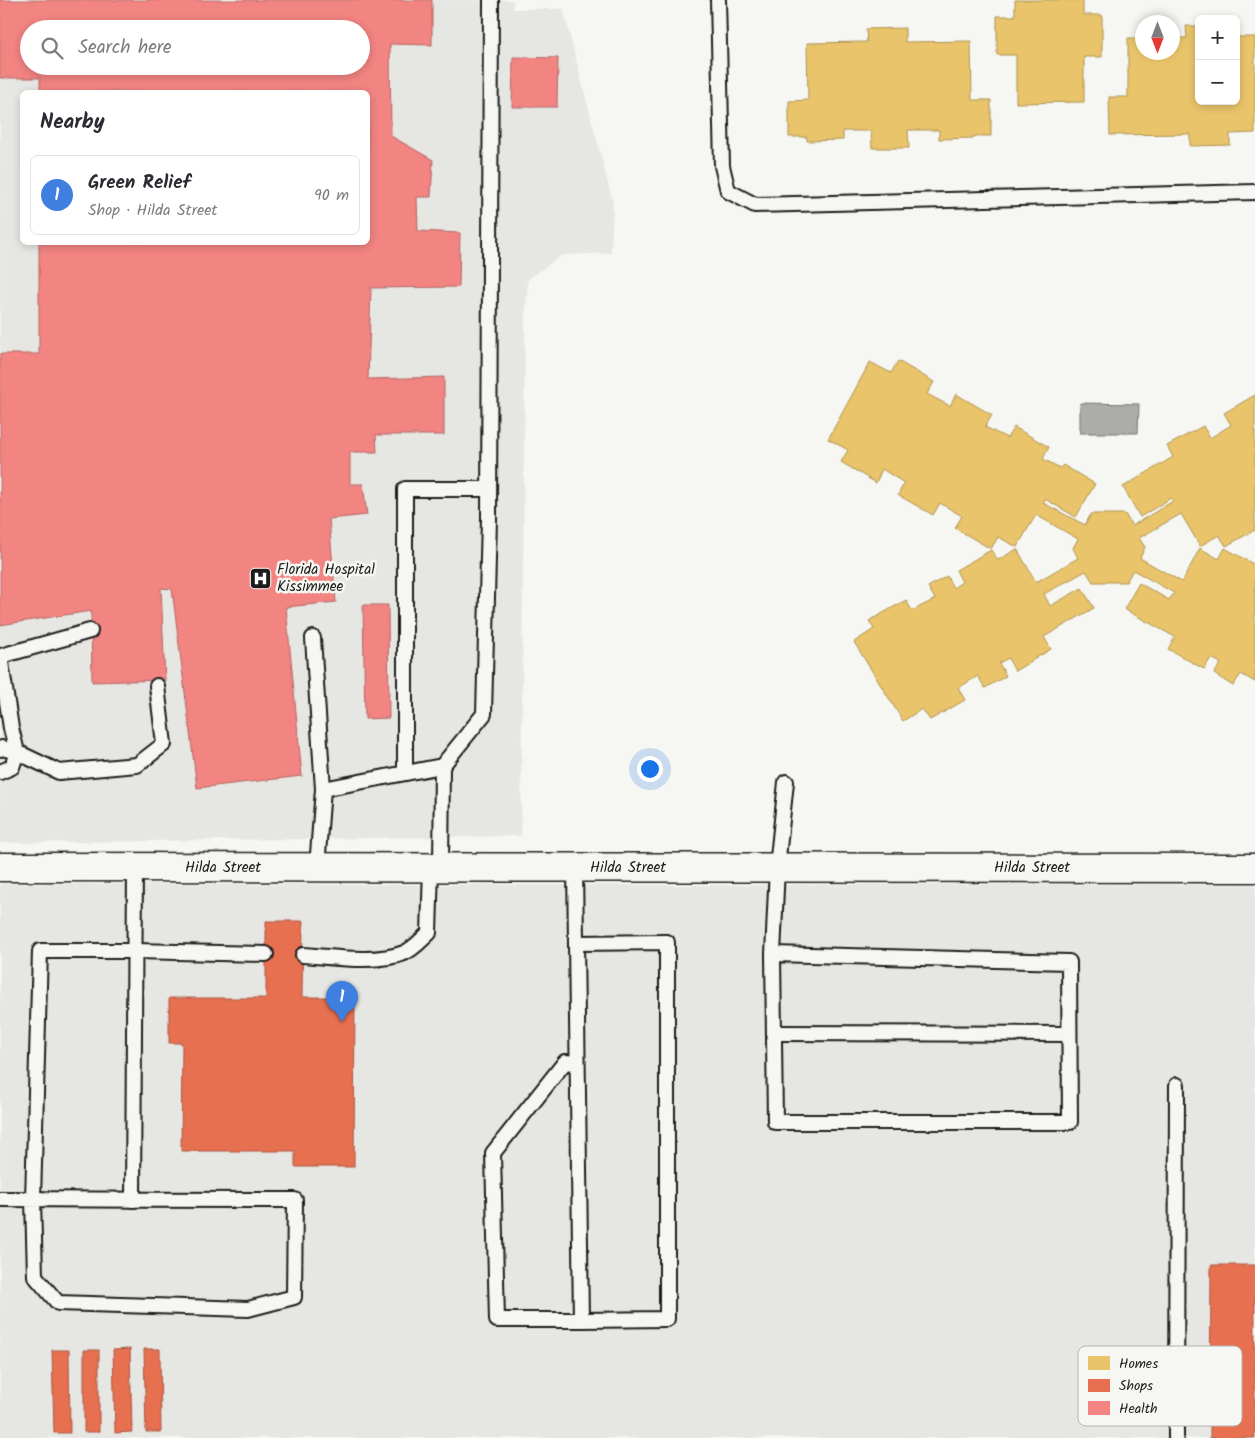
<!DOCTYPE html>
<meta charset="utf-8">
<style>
body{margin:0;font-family:Kalam,sans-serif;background:#f2f2f3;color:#2b2b33}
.controls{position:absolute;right:15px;top:15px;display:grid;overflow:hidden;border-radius:8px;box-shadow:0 2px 8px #0003}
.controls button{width:45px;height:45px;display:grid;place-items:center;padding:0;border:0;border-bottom:1px solid #e1e1e2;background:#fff;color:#2b2b33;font:25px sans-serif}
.compass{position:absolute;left:1135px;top:15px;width:45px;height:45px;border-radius:50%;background:#fff;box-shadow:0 2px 8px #0003;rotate:180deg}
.you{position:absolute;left:649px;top:768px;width:18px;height:18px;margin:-12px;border:4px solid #fff;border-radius:50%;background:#1a73e8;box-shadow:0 0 0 8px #1a73e833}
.badge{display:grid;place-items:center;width:32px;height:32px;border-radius:50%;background:#d93025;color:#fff;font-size:16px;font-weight:700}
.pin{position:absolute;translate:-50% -41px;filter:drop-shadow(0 1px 2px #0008)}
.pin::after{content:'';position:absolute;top:26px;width:18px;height:15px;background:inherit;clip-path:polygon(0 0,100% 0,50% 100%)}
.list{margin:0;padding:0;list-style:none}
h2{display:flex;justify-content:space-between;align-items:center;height:65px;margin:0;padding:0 20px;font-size:21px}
h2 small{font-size:16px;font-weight:400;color:#7c7c81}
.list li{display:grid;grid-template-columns:32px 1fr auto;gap:15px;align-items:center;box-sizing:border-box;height:80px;margin:0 10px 10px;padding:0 10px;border:1px solid #e1e1e2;border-radius:8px}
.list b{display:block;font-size:19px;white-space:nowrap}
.list p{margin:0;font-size:16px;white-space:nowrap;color:#7c7c81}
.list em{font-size:16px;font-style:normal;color:#7c7c81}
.icon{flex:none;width:28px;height:28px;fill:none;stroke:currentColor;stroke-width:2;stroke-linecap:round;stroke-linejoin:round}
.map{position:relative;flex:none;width:1255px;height:1438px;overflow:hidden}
.search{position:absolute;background:#fff;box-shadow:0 2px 8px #0003;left:20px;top:20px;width:350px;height:55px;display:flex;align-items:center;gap:12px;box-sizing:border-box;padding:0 18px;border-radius:28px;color:#7c7c81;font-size:19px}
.panel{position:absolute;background:#fff;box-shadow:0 2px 8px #0003;left:20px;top:90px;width:350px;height:155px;border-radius:8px}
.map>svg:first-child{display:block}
.built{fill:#e6e6e2;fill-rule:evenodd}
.water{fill:#acaca9;stroke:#727271}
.homes{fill:#e9c46a;stroke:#ac9253}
.shops{fill:#e76f51;stroke:#aa5641}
.health{fill:#f28482;stroke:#b26563;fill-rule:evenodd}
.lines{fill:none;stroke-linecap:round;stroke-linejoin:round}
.lane-casing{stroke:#1c1c1c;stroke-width:18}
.street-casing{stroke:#1c1c1c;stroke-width:31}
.lane{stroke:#f6f6f2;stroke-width:14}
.street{stroke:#f6f6f2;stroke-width:28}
.labels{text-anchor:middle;stroke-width:5;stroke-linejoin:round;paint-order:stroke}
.poi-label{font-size:15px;fill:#1c1c1c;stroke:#f6f6f2;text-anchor:start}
.street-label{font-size:15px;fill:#1c1c1c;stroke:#f6f6f2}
.key{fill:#f6f6f2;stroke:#b5b5b2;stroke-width:1}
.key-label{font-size:14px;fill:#1c1c1c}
</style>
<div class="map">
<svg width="1255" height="1438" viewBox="0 0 1255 1438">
<rect width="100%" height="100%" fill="#f6f6f2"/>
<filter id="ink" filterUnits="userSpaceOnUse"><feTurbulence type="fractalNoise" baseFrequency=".02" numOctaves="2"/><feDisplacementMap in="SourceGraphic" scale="10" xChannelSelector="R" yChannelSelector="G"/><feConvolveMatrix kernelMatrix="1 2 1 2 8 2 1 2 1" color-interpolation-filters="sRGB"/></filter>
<g filter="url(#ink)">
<!-- built -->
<g class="built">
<path d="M0 0H513V9H563L613 203 611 253 562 255 528 279 525 320 521 836 0 843ZM29 29H361V66H29ZM22 92H368V242H22Z"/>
<path d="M0 884 1255 885V1438H0Z"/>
</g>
<!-- water -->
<path class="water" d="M1080 403 1139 404 1138 433H1080Z"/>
<!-- homes -->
<g class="homes">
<path d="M1015 0H1083V15H1102V57H1084V102L1016 103V55H997V16H1015Z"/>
<path d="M1186 26H1199V101H1236V37H1255V133L1230 134V145L1190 146V134L1110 135 1109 97H1128V38H1142V52H1172V38H1187Z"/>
<path d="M905 28V42L971 41 972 100H991V136H974V138L939 139V130H908L909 148H872L871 131H843V140L807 141V137H789V101L808 100 807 43 867 42 866 29Z"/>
<path d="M898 361 934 382 927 394 950 406 956 394 992 415 985 427 1007 438 1014 427 1049 447 1043 459 1060 468 1063 465 1095 484 1076 517 1045 499 1043 503 1085 525 1091 514H1125L1132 526 1173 501 1171 498 1140 517 1123 487 1173 457 1167 446 1203 426 1210 438 1231 425 1224 413 1255 395V530L1226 546 1219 535 1200 546 1181 514 1139 538 1145 547 1140 558 1182 582 1200 548 1219 559 1225 548 1255 565V682L1241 674 1233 686 1214 674 1221 663 1211 658 1204 669 1168 649 1175 637 1124 609 1139 583 1169 600 1174 593 1133 570 1126 582H1093L1086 571 1044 594 1050 606 1082 588 1094 608 1044 637 1051 649 1015 671 1008 658 999 663 1006 676 985 688 978 676 958 688 965 700 930 720 922 709 903 721 854 642 874 629 869 621 906 600 912 611 935 599 928 587 947 576 953 588 962 582 956 570 991 550 998 560 1017 549 1036 582 1078 558 1073 548 1078 539 1036 515 1017 547 998 537 991 549 955 528 962 516 940 503 933 515 898 495 904 483 882 469 876 483 841 462 848 450 828 439 870 362 891 373Z"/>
</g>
<!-- shops -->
<g class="shops">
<path d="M266 921H303L302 997H355L354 1167H295V1151H181L182 1043H169V998H266Z"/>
<path d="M1211 1265H1255V1438H1210Z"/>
<path d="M130 1349 132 1432 115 1433 113 1350Z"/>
<path d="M144 1349H160L161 1432H146Z"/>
<path d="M52 1350H69L70 1433H54Z"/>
<rect x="84" y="1350" width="15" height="82"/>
</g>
<!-- health -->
<g class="health">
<path d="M0 0H432V45L390 44 391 136 433 160 431 197H417L418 231 460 233 459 287 371 288 368 379 444 377V435H376L377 452H350V484H363L367 515 329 519 336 602 286 607 302 776 197 788 172 589 161 588 165 680 92 682 91 611 0 625V354H39V242H368V92H40V78H0ZM29 29H361V66H29Z"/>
<path d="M513 57 558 58 557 107H512Z"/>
<path d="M363 605H388L389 718 365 719Z"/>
</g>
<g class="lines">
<defs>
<g id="lane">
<path d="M718 0 722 166 728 191 755 205 1255 192"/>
<path d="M313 638 323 789"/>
<path d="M0 656 11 728 17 752 59 772 137 765 164 744 157 686"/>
<path d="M1 656 90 631"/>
<path d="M0 749 2 748 17 752 12 767 0 772"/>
<path d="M405 773V489H489"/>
<path d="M317 867 323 789 442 766 484 714 489 519 491 0"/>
<path d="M441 867 442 766"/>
<path d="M575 867 581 1320H497L493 1153 565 1062 577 1063"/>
<path d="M576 943 667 942V1319L581 1320"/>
<path d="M773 954 775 1122H1070L1069 962 773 954 777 867 786 782"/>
<path d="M303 955C333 957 376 964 404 953 414 949 421 940 429 933L431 867"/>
<path d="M774 1033 1069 1034"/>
<path d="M0 1199C98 1200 197 1200 295 1200L294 1297 248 1309 58 1303 35 1276 33 1199 40 951H135L266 954"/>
<path d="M133 1200 135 867"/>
<path d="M1176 1438 1177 1085"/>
</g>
<path id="street" d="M0 867 1255 868"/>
</defs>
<!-- lane casing -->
<use href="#lane" class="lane-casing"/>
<!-- street casing -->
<use href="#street" class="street-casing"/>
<!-- lane -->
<use href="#lane" class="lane"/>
<!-- street -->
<use href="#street" class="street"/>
</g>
</g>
<!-- icons -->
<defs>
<symbol id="hospital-square" viewBox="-11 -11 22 22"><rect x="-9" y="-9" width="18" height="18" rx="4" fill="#1c1c1c" stroke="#f6f6f2"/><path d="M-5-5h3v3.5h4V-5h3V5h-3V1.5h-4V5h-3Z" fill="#fff"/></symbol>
</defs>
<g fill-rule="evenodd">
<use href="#hospital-square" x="248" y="566" width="25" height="25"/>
</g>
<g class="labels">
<!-- poi labels -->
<g class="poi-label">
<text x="277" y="574">Florida Hospital<tspan x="277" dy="17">Kissimmee</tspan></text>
</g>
<!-- street labels -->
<g class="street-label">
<text x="223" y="872">Hilda Street</text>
<text x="628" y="872">Hilda Street</text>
<text x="1032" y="872">Hilda Street</text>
</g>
</g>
<!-- legend -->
<rect x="1078" y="1346" width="164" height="80" rx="8" class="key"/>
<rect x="1088" y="1356" width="22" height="14" fill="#e9c46a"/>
<rect x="1088" y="1379" width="22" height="13" fill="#e76f51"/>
<rect x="1088" y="1401" width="22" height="14" fill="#f28482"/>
<g class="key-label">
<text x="1119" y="1368">Homes</text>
<text x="1119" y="1390">Shops</text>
<text x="1119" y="1413">Health</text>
</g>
</svg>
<div class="controls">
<button>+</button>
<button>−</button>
</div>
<svg class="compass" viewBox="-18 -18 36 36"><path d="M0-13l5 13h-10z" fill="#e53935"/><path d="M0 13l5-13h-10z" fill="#7c7c81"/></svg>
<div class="you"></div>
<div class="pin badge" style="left:342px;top:1022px;background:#3f7fe0">1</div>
<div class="search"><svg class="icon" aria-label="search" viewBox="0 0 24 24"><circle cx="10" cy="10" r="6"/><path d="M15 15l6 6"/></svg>Search here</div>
<section class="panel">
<h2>Nearby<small></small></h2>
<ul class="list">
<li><span class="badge" style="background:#3f7fe0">1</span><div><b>Green Relief</b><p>Shop · Hilda Street</p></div><em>90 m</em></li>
</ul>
</section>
</div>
